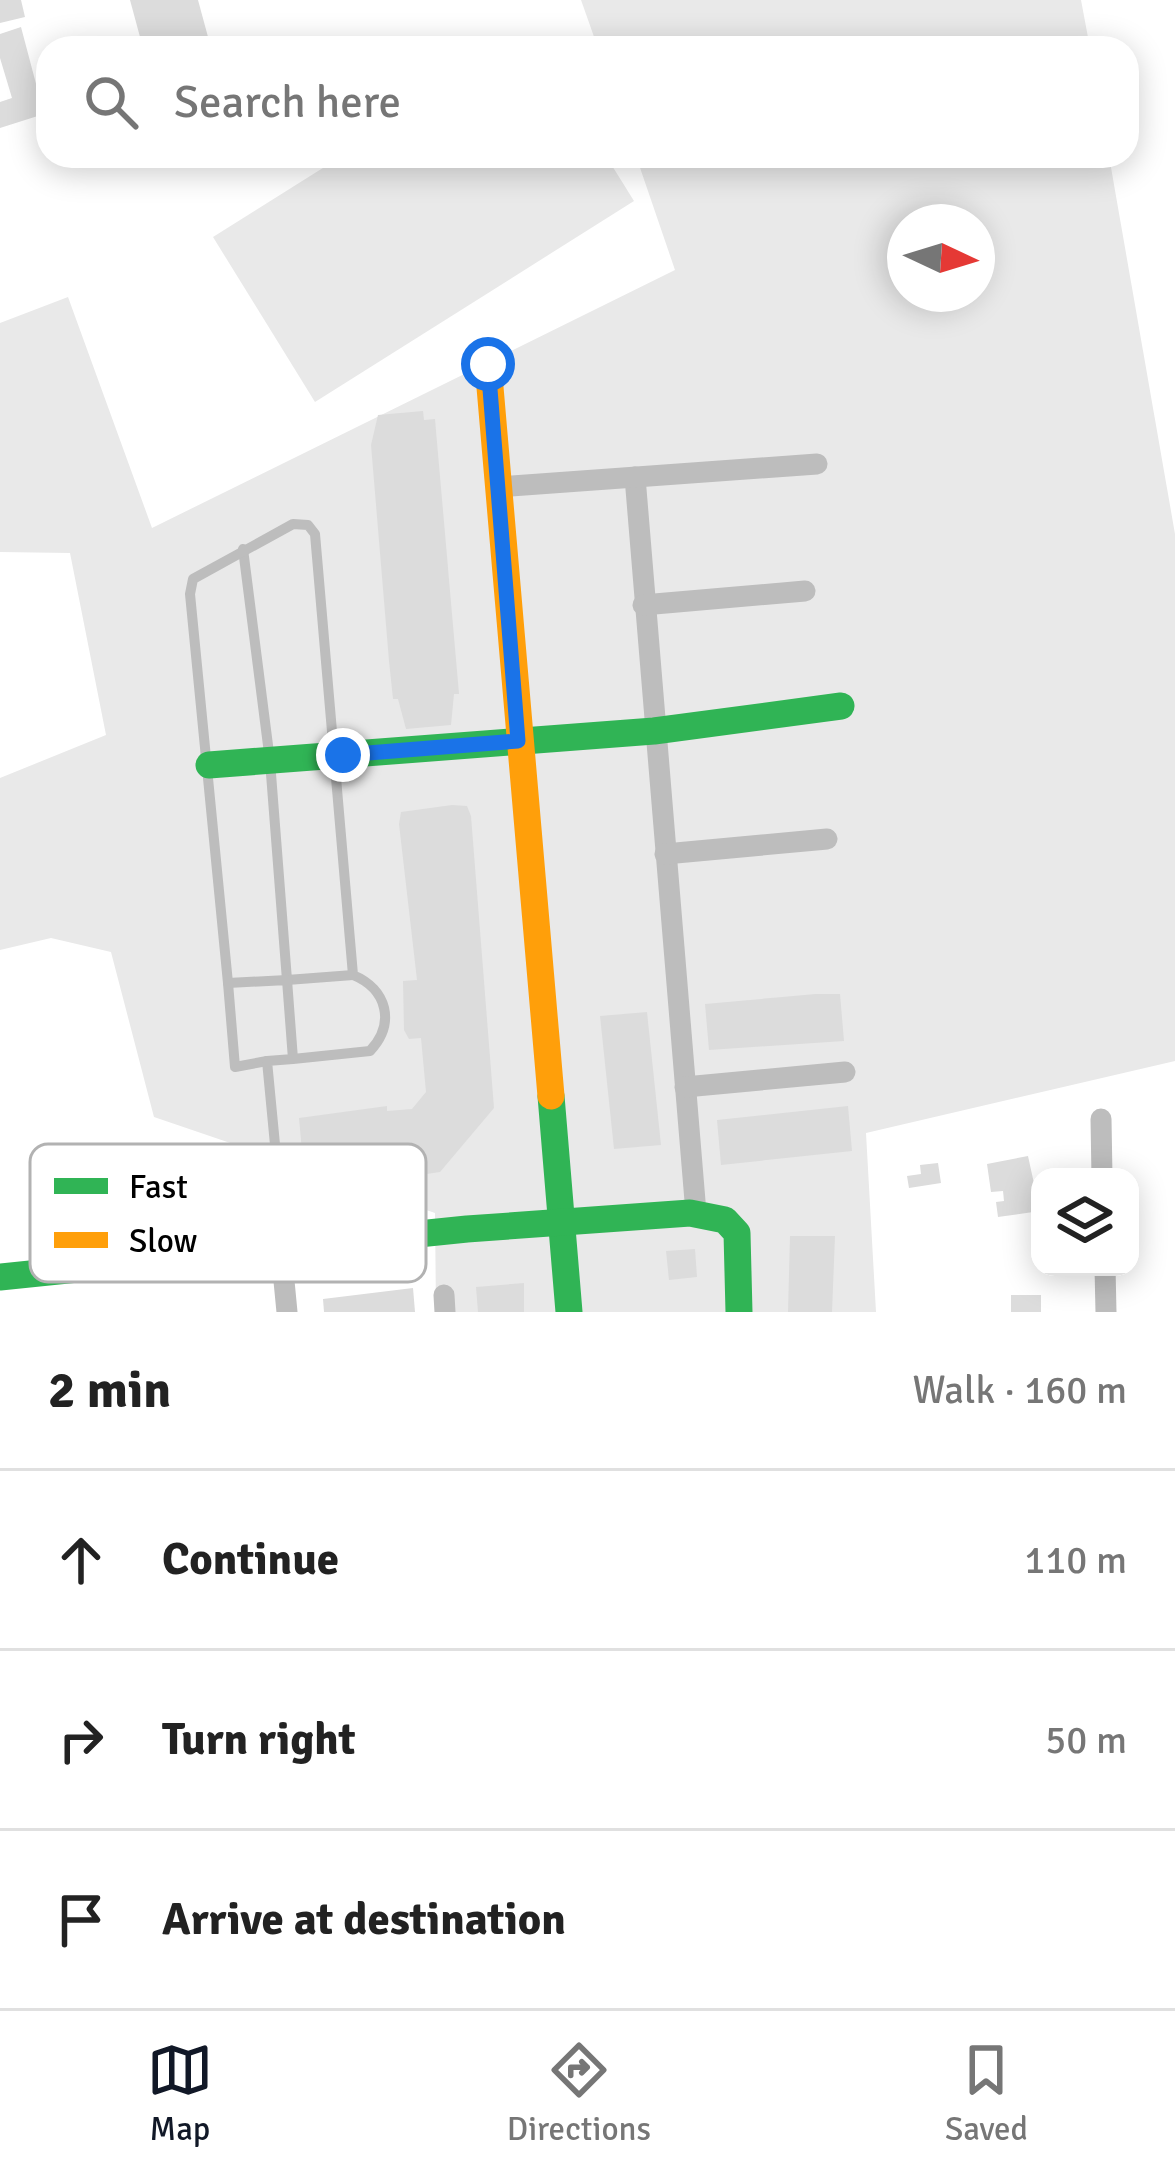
<!DOCTYPE html>
<meta charset="utf-8">
<style>
body{margin:0;font-family:Signika,sans-serif;background:#f2f2f2;color:#222}
.controls{position:absolute;right:36px;bottom:36px;display:grid;overflow:hidden;border-radius:24px;box-shadow:0 6px 30px #0003}
.controls button{width:108px;height:108px;display:grid;place-items:center;padding:0;border:0;border-bottom:3px solid #e0e0e0;background:#fff;color:#222;font:60px sans-serif}
.compass{position:absolute;left:887px;top:204px;width:108px;height:108px;border-radius:50%;background:#fff;box-shadow:0 6px 30px #0003;rotate:94deg}
.stop{position:absolute;width:36px;height:36px;margin:-27px;border:9px solid #1a73e8;border-radius:50%;background:#fff}
.stop.end{background:#1a73e8;border-color:#fff;box-shadow:0 3px 12px #0008}
.list{margin:0;padding:0;list-style:none}
h2{display:flex;justify-content:space-between;align-items:center;height:156px;margin:0;padding:0 48px;font-size:51px}
h2 small{font-size:39px;font-weight:400;color:#767676}
.list li{display:grid;grid-template-columns:78px 1fr auto;gap:36px;align-items:center;box-sizing:border-box;height:180px;padding:0 48px;border-top:3px solid #e0e0e0}
.list b{display:block;font-size:45px;white-space:nowrap}
.list em{font-size:39px;font-style:normal;color:#767676}
.icon{flex:none;width:66px;height:66px;fill:none;stroke:currentColor;stroke-width:2;stroke-linecap:round;stroke-linejoin:round}
.map{position:relative;flex:none;width:1175px;height:1312px;overflow:hidden}
.search{position:absolute;background:#fff;box-shadow:0 6px 30px #0003;left:36px;right:36px;top:36px;height:132px;display:flex;align-items:center;gap:30px;box-sizing:border-box;padding:0 42px;border-radius:36px;color:#767676;font-size:45px}
.sheet{height:696px;background:#fff}
nav{display:flex;justify-content:space-around;align-items:center;box-sizing:border-box;height:168px;border-top:3px solid #e0e0e0;background:#fff;font-size:33px;color:#767676}
nav a{display:grid;justify-items:center;gap:6px}
nav .on{color:#111827}
.map>svg:first-child{display:block}
.green{fill:#e9e9e9;fill-rule:evenodd}
.building{fill:#dcdcdc}
.lines{fill:none;stroke-linecap:round;stroke-linejoin:round}
.lane{stroke:#bdbdbd;stroke-width:10}
.street{stroke:#bdbdbd;stroke-width:21}
.fast{stroke:#30b455;stroke-width:27}
.slow{stroke:#ff9f0a;stroke-width:27}
.route{stroke:#1a73e8;stroke-width:15}
.key{fill:#fff;stroke:#b2b2b2;stroke-width:3}
.key-label{font-size:33px;fill:#000}
</style>
<div class="map">
<svg width="1175" height="1312" viewBox="0 0 1175 1312">
<rect width="100%" height="100%" fill="#fff"/>
<!-- green -->
<g class="green">
<path d="M581 0H1081L1090 48H598Z"/>
<path d="M342 156H606L634 201 315 402 213 237Z"/>
<path d="M636 156H1109L1175 534V1061L866 1133 876 1312H436L435 1213 154 1117 111 952 51 938 0 950V778L106 735 70 553 0 552V323L68 297 152 528 675 270ZM905 222H977V294H905Z"/>
</g>
<!-- building -->
<g class="building">
<path d="M0 0H21L25 17 0 23Z"/>
<path d="M130 0H198L211 48H143Z"/>
<path d="M21 27 44 114 0 128V102L12 98 0 58V34Z"/>
<path d="M423 411 424 420 435 419 459 694H454L451 725 406 729 398 699H393L389 661 371 445 378 415Z"/>
<path d="M452 805 467 806 471 816 494 1108 440 1172 360 1184 351 1180 305 1184 299 1118 387 1106V1111L412 1109 426 1092 421 1038 409 1039 404 1030 403 981 417 980 399 824 401 812Z"/>
<path d="M816 994H840L844 1041 709 1050 705 1004Z"/>
<path d="M647 1012 661 1145 614 1149 600 1016Z"/>
<path d="M848 1106 852 1151 721 1165 717 1120Z"/>
<path d="M1028 1156 1040 1211 998 1217 996 1202 1004 1201 1003 1191 991 1192 987 1164Z"/>
<path d="M938 1163 941 1183 909 1188 907 1176 921 1174 920 1165Z"/>
<path d="M790 1236H835L832 1312H788Z"/>
<path d="M695 1249 697 1277 669 1280 666 1251Z"/>
<path d="M524 1283V1312H478L476 1287Z"/>
<path d="M413 1288 415 1312H324L323 1299Z"/>
<rect x="1011" y="1295" width="30" height="17"/>
</g>
<g class="lines">
<!-- lane -->
<g class="lane">
<path d="M243 549 270 761 287 980 353 975"/>
<path d="M228 983 235 1067 267 1061"/>
<path d="M276 1155C299 1188 283 1212 281 1247"/>
<path d="M282 1224 272 1216 268 1174 276 1155 267 1061 293 1059 287 980 228 983 190 594 193 579 293 524 308 525 315 534 353 975C387 989 396 1023 370 1051L293 1059"/>
</g>
<!-- street -->
<g class="street">
<path d="M635 477 696 1213"/>
<path d="M497 487 817 464"/>
<path d="M643 605 805 591"/>
<path d="M665 854 827 839"/>
<path d="M685 1087 845 1072"/>
<path d="M1101 1119 1102 1177"/>
<path d="M281 1250 287 1312"/>
<path d="M1105 1267 1106 1312"/>
<path d="M444 1295 445 1312"/>
</g>
<!-- fast -->
<g class="fast">
<path d="M209 765 654 731 841 706"/>
<path d="M551 1096 569 1312"/>
<path d="M0 1277 467 1229 690 1213 725 1220 737 1233 739 1312"/>
</g>
<!-- slow -->
<path class="slow" d="M488 364 551 1096"/>
</g>
<g class="lines">
<!-- route -->
<path class="route" d="M343 755 518 741 488 364"/>
</g>
<!-- legend -->
<rect x="30" y="1144" width="396" height="138" rx="18" class="key"/>
<rect x="54" y="1178" width="54" height="16" fill="#30b455"/>
<rect x="54" y="1232" width="54" height="16" fill="#ff9f0a"/>
<g class="key-label">
<text x="129" y="1198">Fast</text>
<text x="129" y="1252">Slow</text>
</g>
</svg>
<div class="controls">
<button><svg class="icon" aria-label="layers" viewBox="0 0 24 24"><path d="M12 4l9 5-9 5-9-5zM3 14l9 5 9-5"/></svg></button>
</div>
<svg class="compass" viewBox="-18 -18 36 36"><path d="M0-13l5 13h-10z" fill="#e53935"/><path d="M0 13l5-13h-10z" fill="#767676"/></svg>
<div class="stop" style="left:488px;top:364px"></div>
<div class="stop end" style="left:343px;top:755px"></div>
<div class="search"><svg class="icon" aria-label="search" viewBox="0 0 24 24"><circle cx="10" cy="10" r="6"/><path d="M15 15l6 6"/></svg>Search here</div>
</div>
<section class="sheet">
<h2>2 min<small>Walk · 160 m</small></h2>
<ul class="list">
<li><svg class="icon" aria-label="ahead" viewBox="0 0 24 24"><path d="M12 20V5M6 11l6-6 6 6"/></svg><div><b>Continue</b></div><em>110 m</em></li>
<li><svg class="icon" aria-label="right" viewBox="0 0 24 24"><path d="M7 20v-9h11M14 6l5 5-5 5"/></svg><div><b>Turn right</b></div><em>50 m</em></li>
<li><svg class="icon" aria-label="arrive" viewBox="0 0 24 24"><path d="M6 21V4h12l-3 4 3 4H6"/></svg><div><b>Arrive at destination</b></div></li>
</ul>
</section>
<nav>
<a class="on"><svg class="icon" aria-label="map" viewBox="0 0 24 24"><path d="M3 6l6-2 6 2 6-2v14l-6 2-6-2-6 2zM9 4v14M15 6v14"/></svg>Map</a>
<a><svg class="icon" aria-label="directions" viewBox="0 0 24 24"><path d="M12 3l9 9-9 9-9-9zM9 14v-3h6M13 9l2 2-2 2"/></svg>Directions</a>
<a><svg class="icon" aria-label="saved" viewBox="0 0 24 24"><path d="M7 4h10v16l-5-4-5 4z"/></svg>Saved</a>
</nav>
